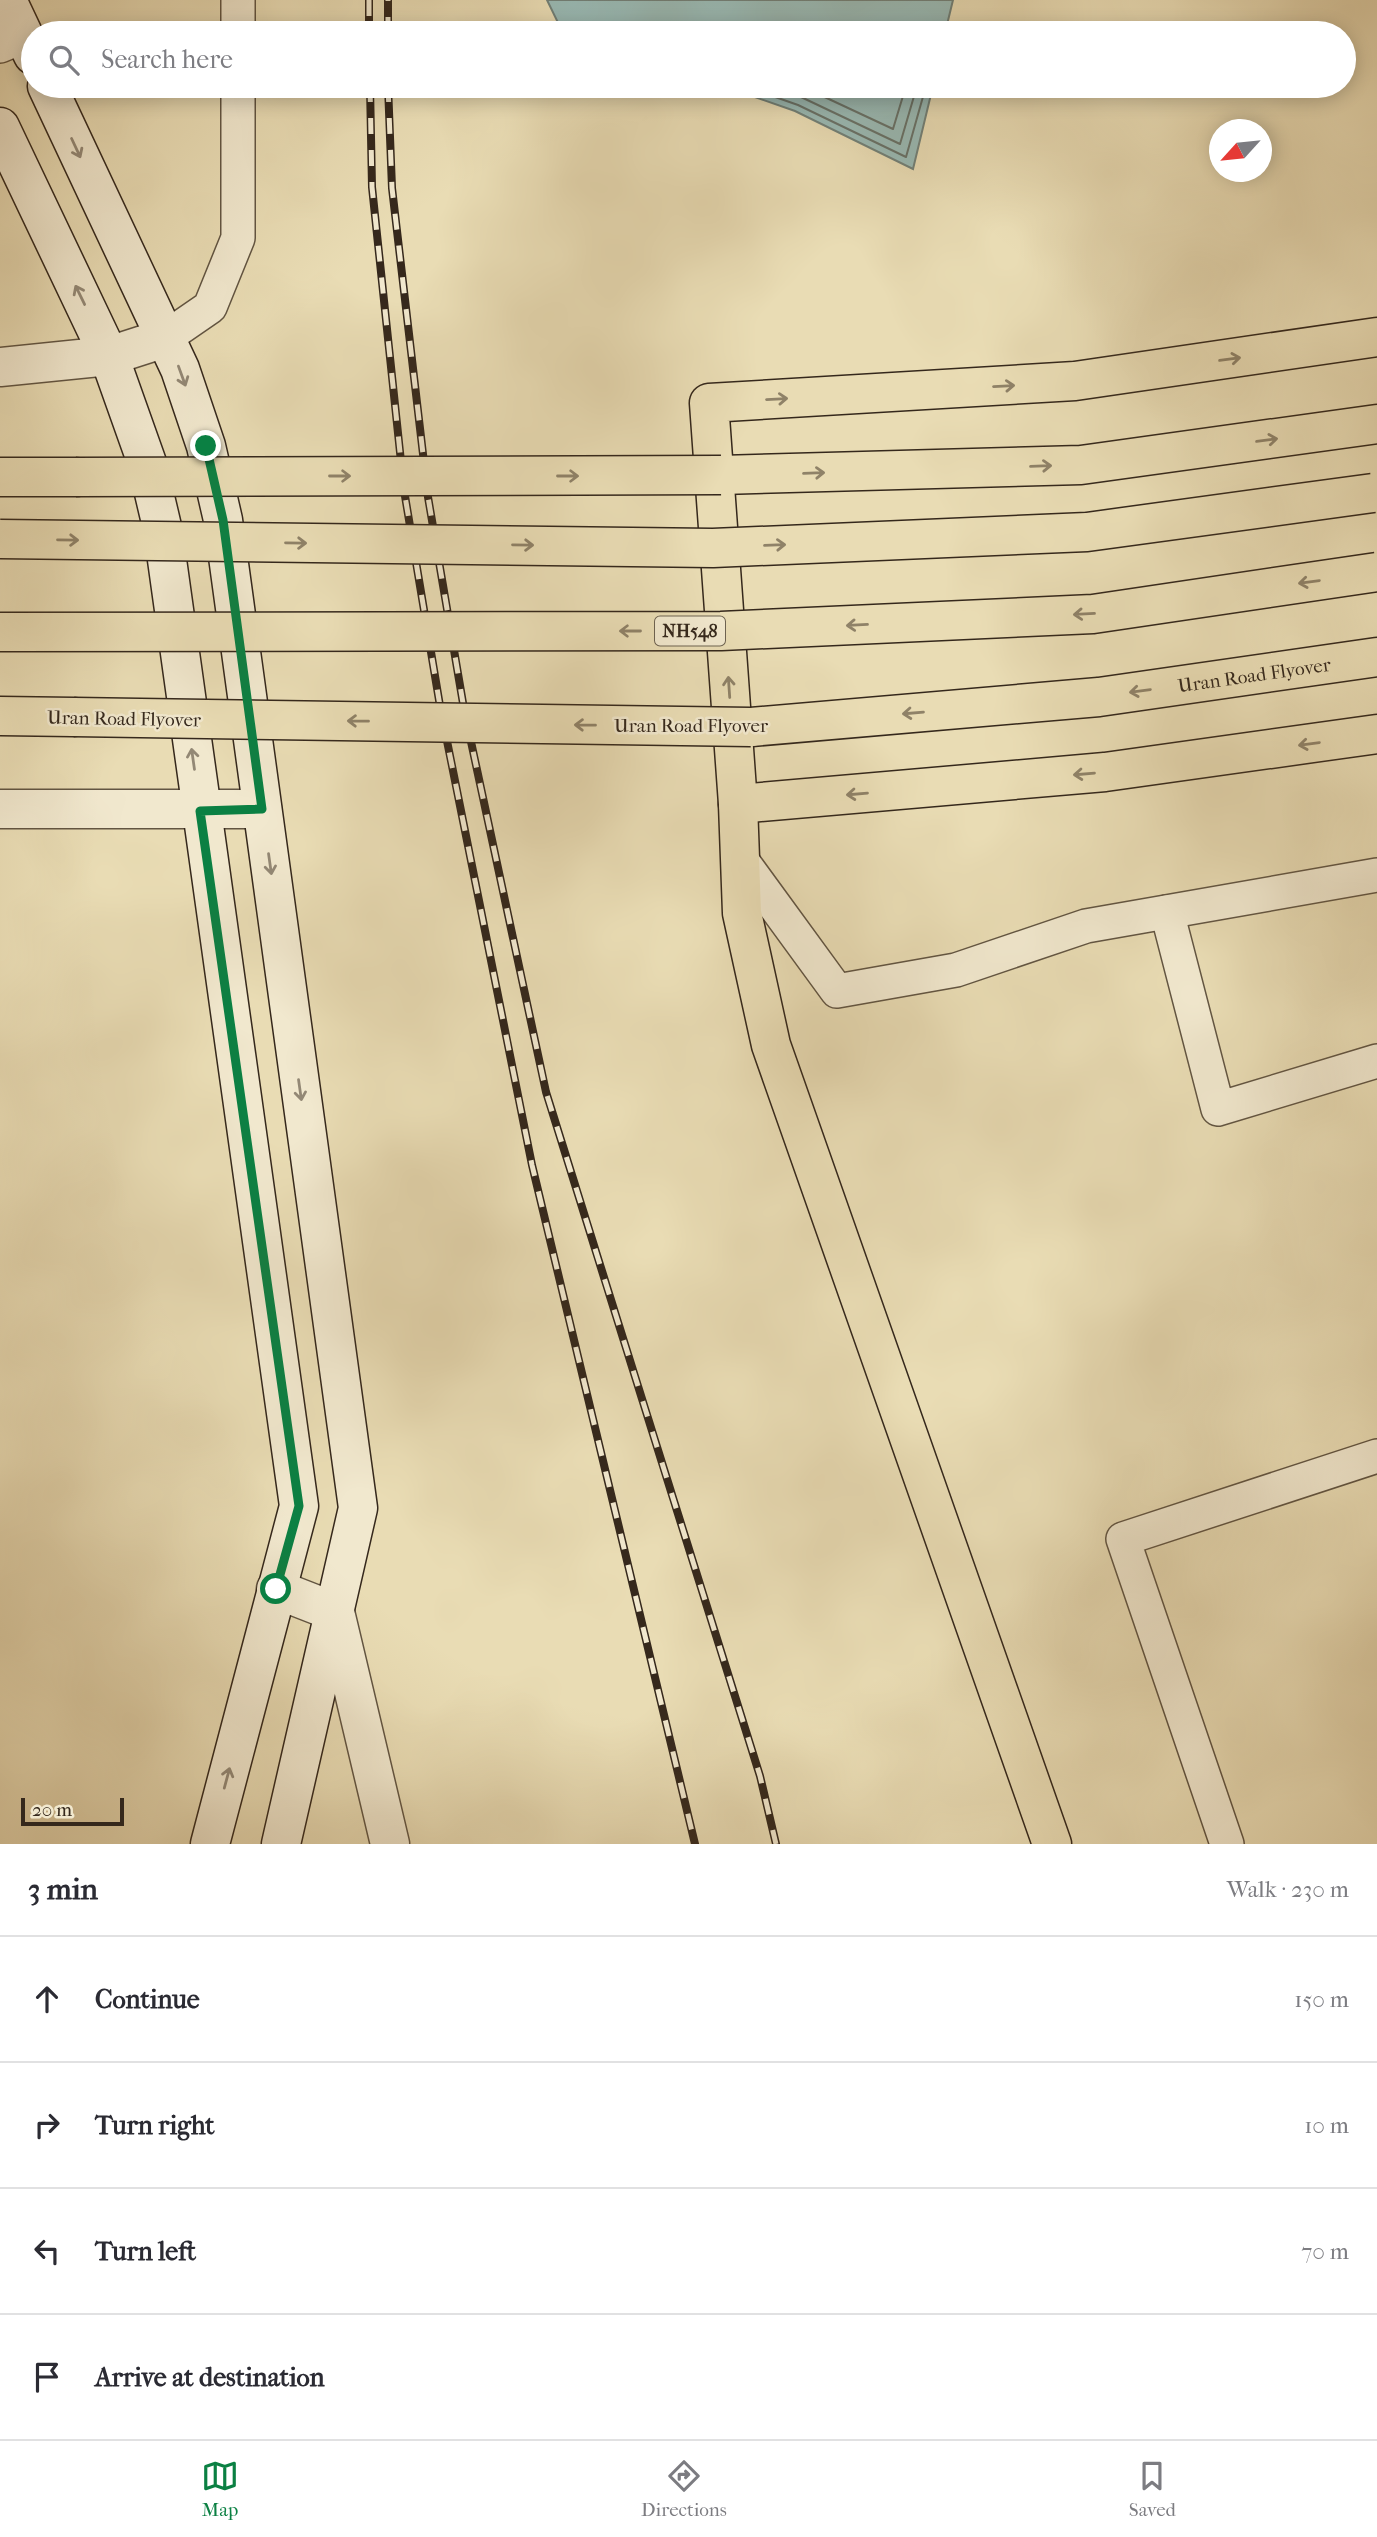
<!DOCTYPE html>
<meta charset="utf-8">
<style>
body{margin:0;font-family:"IM FELL French Canon",serif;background:#f2f2f3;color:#2b2b33}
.compass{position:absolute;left:1209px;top:119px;width:63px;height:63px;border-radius:50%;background:#fff;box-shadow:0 4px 18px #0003;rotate:243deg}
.scale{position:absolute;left:21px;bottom:18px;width:103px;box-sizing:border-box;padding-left:7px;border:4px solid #35281c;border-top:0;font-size:19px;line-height:24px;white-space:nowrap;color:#35281c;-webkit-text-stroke:5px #f1e8ce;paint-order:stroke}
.stop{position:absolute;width:21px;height:21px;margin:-16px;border:5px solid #0b8043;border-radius:50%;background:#fff}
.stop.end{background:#0b8043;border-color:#fff;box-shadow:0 2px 7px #0008}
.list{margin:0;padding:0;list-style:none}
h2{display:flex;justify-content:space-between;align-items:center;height:91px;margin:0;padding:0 28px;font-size:30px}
h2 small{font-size:23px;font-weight:400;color:#7c7c81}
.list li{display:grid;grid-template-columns:46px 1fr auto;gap:21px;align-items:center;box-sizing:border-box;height:126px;padding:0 28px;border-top:2px solid #e1e1e2}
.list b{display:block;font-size:26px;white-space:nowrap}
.list em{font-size:23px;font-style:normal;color:#7c7c81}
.icon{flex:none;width:38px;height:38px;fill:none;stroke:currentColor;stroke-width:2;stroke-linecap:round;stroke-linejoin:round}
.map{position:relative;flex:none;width:1377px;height:1844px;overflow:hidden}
.search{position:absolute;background:#fff;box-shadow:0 4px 18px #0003;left:21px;right:21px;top:21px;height:77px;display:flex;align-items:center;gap:18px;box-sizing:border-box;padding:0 24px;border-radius:38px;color:#7c7c81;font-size:26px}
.sheet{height:595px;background:#fff}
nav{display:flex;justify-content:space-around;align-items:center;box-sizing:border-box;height:98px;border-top:2px solid #e1e1e2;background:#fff;font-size:19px;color:#7c7c81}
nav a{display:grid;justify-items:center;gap:4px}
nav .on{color:#0b8043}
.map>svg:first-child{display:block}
.water{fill:#99bab5;stroke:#718078;stroke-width:2}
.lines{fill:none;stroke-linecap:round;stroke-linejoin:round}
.shore{stroke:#677168;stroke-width:2}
.minor-casing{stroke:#625542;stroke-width:36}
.tertiary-casing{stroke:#625542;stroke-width:41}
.secondary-casing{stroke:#35281c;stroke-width:41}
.primary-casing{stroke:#35281c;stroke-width:41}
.trunk-casing{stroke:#35281c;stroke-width:41}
.minor{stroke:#f1e8ce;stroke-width:33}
.tertiary{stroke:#f1e8ce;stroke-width:38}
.secondary{stroke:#f1e8ce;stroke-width:38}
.primary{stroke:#e9dcb4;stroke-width:38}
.trunk{stroke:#e9dcb4;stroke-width:38}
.rail-casing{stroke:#35281c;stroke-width:8}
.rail{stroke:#f1e8ce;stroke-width:5;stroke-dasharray:16;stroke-linecap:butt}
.trunk-bridge-casing{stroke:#35281c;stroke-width:41;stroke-linecap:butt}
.trunk-bridge{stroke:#e9dcb4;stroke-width:38}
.oneway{stroke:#938875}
.oneway2{stroke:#8f8268}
.route{stroke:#0b8043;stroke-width:9}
.labels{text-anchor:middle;stroke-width:5;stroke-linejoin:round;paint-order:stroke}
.shield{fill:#f1e8ce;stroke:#6d6251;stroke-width:2}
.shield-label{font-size:18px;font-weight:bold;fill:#35281c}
.street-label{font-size:19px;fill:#35281c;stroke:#f1e8ce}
</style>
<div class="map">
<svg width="1377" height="1844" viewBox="0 0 1377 1844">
<rect width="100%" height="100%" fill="#e9dcb4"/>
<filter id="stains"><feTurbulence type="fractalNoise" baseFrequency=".00286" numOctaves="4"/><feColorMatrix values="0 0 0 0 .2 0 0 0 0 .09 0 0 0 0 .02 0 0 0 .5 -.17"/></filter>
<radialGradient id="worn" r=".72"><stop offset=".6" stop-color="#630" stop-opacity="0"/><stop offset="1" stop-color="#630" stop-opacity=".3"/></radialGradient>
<!-- water -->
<g class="water">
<path d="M547 0H953L945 33H563Z"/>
<path d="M723 86H933L913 169 795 111Z"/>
</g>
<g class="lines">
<!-- shore -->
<g class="shore">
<path d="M744 86 798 105 906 157 926 86"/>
<path d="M770 86 801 97 900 144 917 86"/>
<path d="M801 86 893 129 906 86"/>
</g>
<defs>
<g id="minor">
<path d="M238 33V0"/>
<path d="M0 46 24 36"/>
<path d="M165 338 210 307 238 238V86"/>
<path d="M740 858 837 991 956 970 1086 926 1377 875"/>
<path d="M1167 912 1218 1109 1377 1061"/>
<path d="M1227 1844 1123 1539 1377 1456"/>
</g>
<g id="tertiary">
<path d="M0 367 109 356 165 338"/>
<path d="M0 809H262"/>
<path d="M276 1589 335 1612 390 1844"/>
</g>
<g id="secondary">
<path d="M7 0 33 55"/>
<path d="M47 86 180 369 206 446 223 520 358 1508 281 1844"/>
<path d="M0 127 109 356 147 463 163 531 299 1506 210 1844"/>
</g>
<g id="primary">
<path d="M738 804 1105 772 1377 734"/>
<path d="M1052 1844 771 1045 742 913 738 804 709 403 1075 381 1377 337"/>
</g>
<g id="trunk">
<path d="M721 475 1081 465 1377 424"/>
<path d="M0 477H76"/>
<path d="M0 716 74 717"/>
<path id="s1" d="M751 727 1099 697 1377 657"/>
</g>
</defs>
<!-- minor casing -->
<use href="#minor" class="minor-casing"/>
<!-- tertiary casing -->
<use href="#tertiary" class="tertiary-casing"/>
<!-- secondary casing -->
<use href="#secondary" class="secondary-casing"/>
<!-- primary casing -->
<use href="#primary" class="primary-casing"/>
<!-- trunk casing -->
<use href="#trunk" class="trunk-casing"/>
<!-- minor -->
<use href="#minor" class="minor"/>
<!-- tertiary -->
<use href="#tertiary" class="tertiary"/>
<!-- secondary -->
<use href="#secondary" class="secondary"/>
<!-- primary -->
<use href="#primary" class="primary"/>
<!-- trunk -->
<use href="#trunk" class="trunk"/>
<defs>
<g id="rail">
<path d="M369 0V33"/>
<path d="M388 33V0"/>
<path d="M370 86 372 187 404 490 440 706 532 1165 695 1844"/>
<path d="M388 86 392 188 428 497 464 709 546 1092 760 1776 776 1844"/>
</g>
</defs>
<!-- rail casing -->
<use href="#rail" class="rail-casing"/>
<!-- rail -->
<use href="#rail" class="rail"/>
<defs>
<g id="trunk-bridge">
<path d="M76 477 721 475"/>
<path d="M0 539 713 548 1087 532 1373 493"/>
<path d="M0 632 721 631 1093 614 1377 572"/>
<path d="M74 717 751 727"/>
</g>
</defs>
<!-- trunk-bridge casing -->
<use href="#trunk-bridge" class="trunk-bridge-casing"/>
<!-- trunk-bridge -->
<use href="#trunk-bridge" class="trunk-bridge"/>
</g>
<!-- one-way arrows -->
<defs><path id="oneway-shaft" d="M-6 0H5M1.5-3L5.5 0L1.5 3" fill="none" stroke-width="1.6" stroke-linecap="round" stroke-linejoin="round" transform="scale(1.75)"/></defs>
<g class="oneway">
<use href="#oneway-shaft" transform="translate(76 148) rotate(65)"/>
<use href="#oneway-shaft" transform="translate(80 295) rotate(-116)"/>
<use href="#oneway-shaft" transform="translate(182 376) rotate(70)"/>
<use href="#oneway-shaft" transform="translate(193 759) rotate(-98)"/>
<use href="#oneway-shaft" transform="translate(270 864) rotate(82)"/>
<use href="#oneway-shaft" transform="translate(300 1090) rotate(82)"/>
<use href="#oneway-shaft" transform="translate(227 1778) rotate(-75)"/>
</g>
<g class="oneway2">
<use href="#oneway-shaft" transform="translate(1230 359) rotate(-8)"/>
<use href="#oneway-shaft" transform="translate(1004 386) rotate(-3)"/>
<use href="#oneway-shaft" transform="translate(777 399) rotate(-3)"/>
<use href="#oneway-shaft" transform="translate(1267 440) rotate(-8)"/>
<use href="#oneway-shaft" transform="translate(1041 466) rotate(-2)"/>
<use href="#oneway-shaft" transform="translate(814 473) rotate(-2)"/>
<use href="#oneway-shaft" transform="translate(340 476)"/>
<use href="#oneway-shaft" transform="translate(568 476)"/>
<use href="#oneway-shaft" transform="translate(68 540) rotate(1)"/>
<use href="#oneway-shaft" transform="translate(296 543) rotate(1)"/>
<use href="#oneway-shaft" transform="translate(523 545) rotate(1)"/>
<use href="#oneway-shaft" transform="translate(775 545) rotate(-2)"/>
<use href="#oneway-shaft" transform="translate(1309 582) rotate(172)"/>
<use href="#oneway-shaft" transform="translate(1084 614) rotate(177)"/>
<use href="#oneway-shaft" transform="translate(857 625) rotate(177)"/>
<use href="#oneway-shaft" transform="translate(630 631) rotate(180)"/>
<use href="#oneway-shaft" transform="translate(729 687) rotate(-94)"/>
<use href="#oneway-shaft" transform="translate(1140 691) rotate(172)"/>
<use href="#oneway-shaft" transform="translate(913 713) rotate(175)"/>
<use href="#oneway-shaft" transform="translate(358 721) rotate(-179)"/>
<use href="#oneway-shaft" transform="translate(585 725) rotate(-179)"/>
<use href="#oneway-shaft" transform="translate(1309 744) rotate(172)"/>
<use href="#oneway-shaft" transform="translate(1084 774) rotate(175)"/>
<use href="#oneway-shaft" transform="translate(857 794) rotate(175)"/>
</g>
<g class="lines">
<!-- route -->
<path class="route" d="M206 446 223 520 262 809 200 811 299 1506 276 1589"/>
</g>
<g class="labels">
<!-- shield labels -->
<rect class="shield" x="655" y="616.5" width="70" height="29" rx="5"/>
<g class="shield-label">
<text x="690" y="637">NH548</text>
</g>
<!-- street labels -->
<g class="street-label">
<text dy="7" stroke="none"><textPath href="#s1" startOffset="506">Uran Road Flyover</textPath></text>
<text transform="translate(124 718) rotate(1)" y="7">Uran Road Flyover</text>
<text x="691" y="732">Uran Road Flyover</text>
</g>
</g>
<rect width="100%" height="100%" filter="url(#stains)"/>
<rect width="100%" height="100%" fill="url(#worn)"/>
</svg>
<svg class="compass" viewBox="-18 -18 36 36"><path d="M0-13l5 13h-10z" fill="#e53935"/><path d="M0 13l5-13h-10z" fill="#7c7c81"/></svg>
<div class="scale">20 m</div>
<div class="stop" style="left:276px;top:1589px"></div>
<div class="stop end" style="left:206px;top:446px"></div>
<div class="search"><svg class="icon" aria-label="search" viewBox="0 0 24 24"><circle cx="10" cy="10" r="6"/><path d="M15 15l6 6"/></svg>Search here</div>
</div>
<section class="sheet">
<h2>3 min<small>Walk · 230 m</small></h2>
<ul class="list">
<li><svg class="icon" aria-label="ahead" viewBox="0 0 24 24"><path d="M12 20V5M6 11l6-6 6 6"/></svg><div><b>Continue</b></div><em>150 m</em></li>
<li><svg class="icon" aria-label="right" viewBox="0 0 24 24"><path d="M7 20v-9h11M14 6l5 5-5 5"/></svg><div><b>Turn right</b></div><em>10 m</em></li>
<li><svg class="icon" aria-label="left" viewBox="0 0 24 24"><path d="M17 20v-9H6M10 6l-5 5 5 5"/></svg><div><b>Turn left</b></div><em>70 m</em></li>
<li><svg class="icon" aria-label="arrive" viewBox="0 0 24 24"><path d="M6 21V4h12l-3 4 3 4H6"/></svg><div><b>Arrive at destination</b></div></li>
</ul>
</section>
<nav>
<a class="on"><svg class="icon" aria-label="map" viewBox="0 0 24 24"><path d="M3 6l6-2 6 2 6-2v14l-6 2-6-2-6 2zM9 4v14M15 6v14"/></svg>Map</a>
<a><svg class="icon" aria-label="directions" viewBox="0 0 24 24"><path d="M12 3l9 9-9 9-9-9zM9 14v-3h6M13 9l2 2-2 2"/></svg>Directions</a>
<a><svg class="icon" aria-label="saved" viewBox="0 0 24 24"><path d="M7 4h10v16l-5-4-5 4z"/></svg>Saved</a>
</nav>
